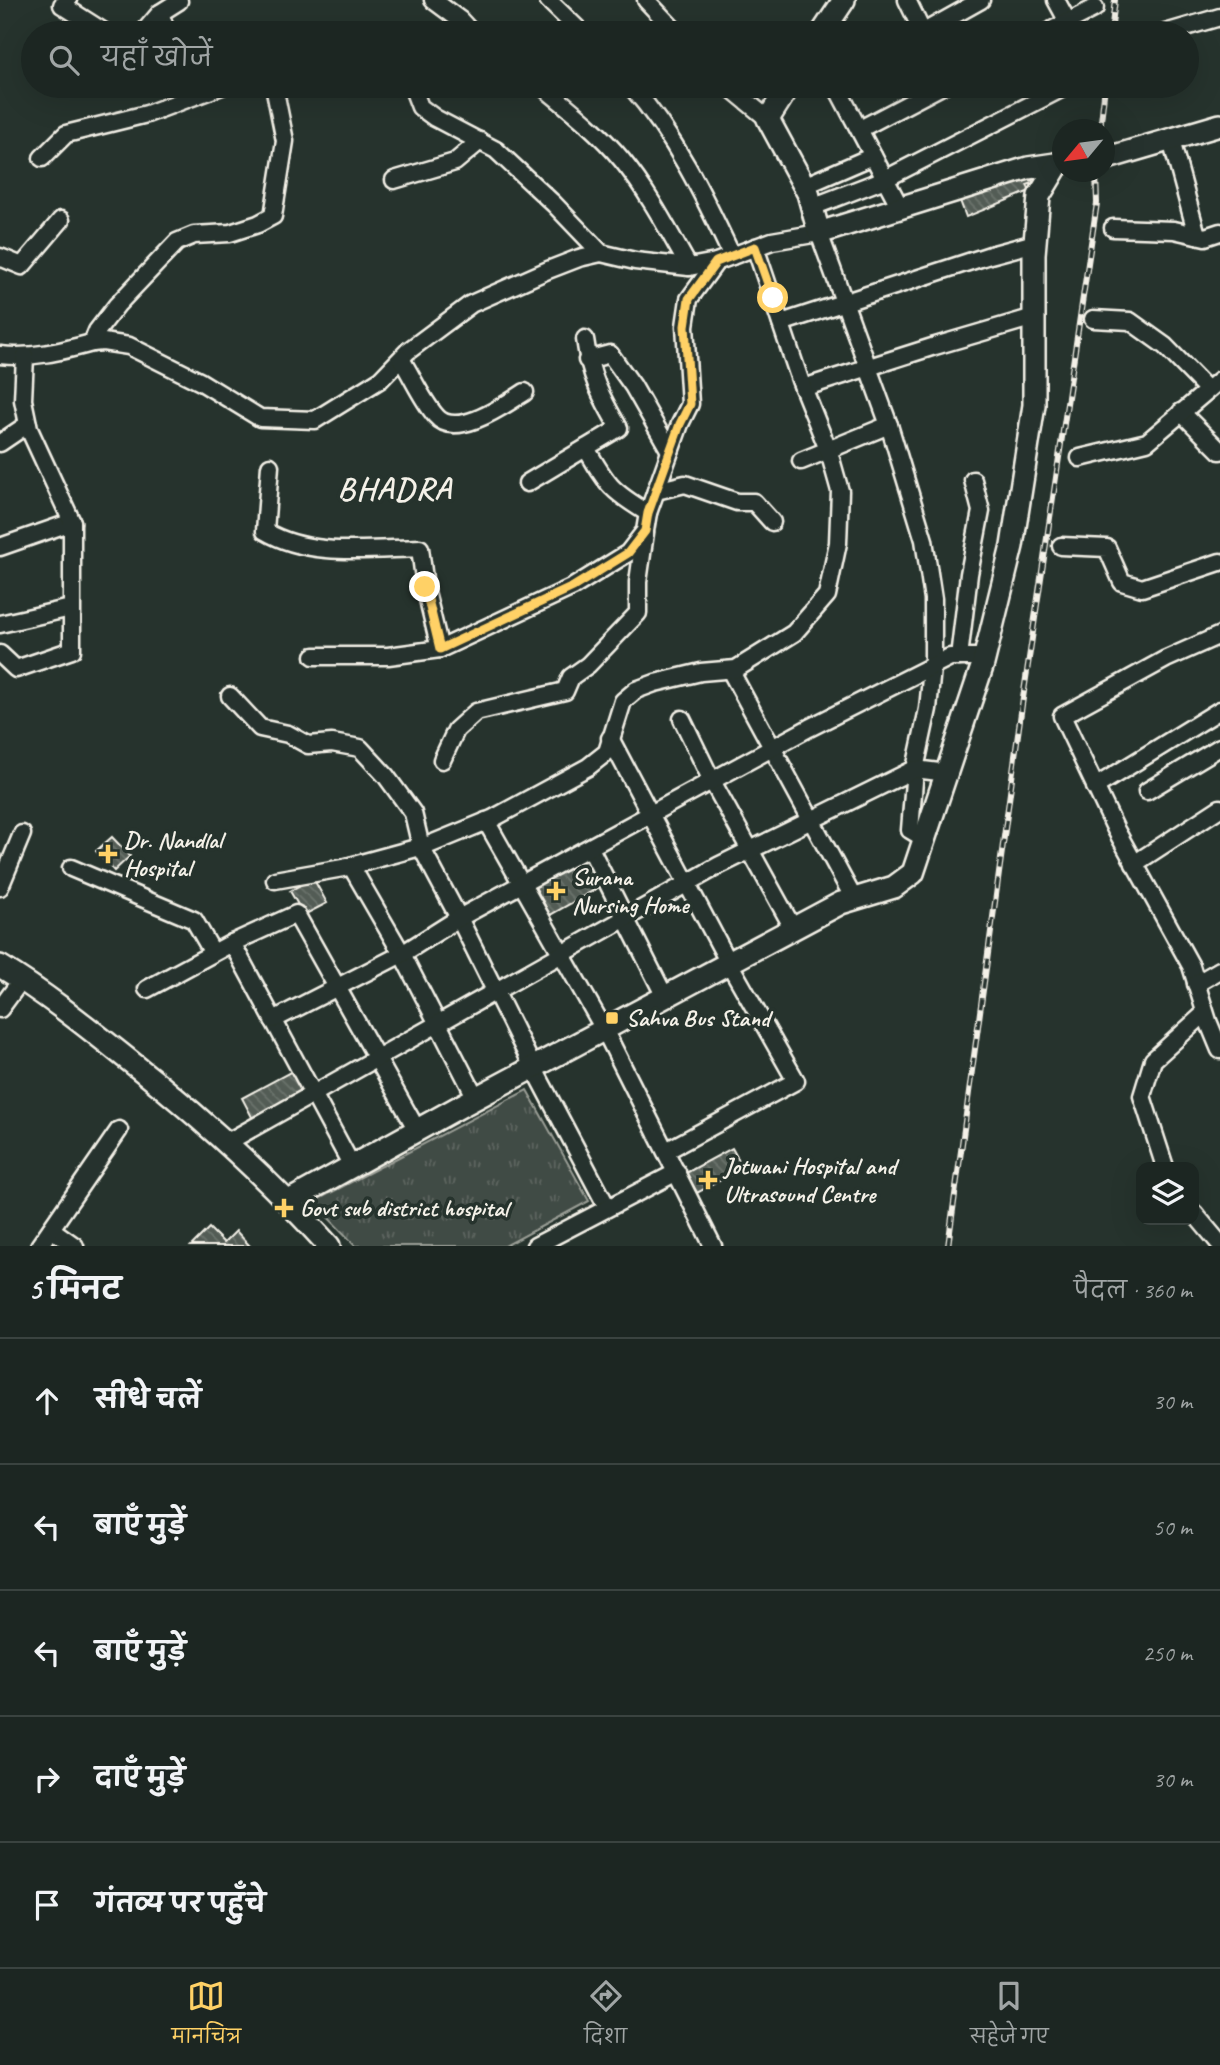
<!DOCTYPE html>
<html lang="hi">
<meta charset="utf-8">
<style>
body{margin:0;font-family:Caveat,"Playpen Sans Deva",sans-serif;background:#29322f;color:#f1f3f6}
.controls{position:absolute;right:21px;bottom:21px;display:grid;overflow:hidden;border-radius:14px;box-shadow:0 7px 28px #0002}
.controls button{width:63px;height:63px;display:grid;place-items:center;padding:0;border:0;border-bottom:2px solid #3a4340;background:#1c2622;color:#f1f3f6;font:35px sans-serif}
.compass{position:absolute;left:1052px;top:119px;width:63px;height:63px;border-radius:50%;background:#1c2622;box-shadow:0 7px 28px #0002;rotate:241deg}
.stop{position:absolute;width:21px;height:21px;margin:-16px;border:5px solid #ffd166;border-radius:50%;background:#fff}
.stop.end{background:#ffd166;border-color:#fff;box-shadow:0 2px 7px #0008}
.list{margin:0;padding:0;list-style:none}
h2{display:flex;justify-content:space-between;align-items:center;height:91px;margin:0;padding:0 28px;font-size:30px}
h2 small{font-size:23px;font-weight:400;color:#a0a5a5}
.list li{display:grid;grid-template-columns:46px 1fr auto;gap:21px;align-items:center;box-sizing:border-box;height:126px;padding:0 28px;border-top:2px solid #3a4340}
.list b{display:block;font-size:26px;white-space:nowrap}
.list em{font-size:23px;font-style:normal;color:#a0a5a5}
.icon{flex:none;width:38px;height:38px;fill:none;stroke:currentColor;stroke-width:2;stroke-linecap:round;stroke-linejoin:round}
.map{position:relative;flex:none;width:1220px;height:1246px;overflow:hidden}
.search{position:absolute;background:#1c2622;box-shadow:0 7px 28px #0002;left:21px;right:21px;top:21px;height:77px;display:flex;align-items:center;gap:18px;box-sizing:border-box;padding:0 24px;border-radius:38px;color:#a0a5a5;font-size:26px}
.sheet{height:721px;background:#1c2622}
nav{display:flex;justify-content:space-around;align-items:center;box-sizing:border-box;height:98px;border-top:2px solid #3a4340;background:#1c2622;font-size:19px;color:#a0a5a5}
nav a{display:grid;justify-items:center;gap:4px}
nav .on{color:#ffd166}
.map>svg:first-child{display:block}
.park{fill:url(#park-tufts);stroke:#9a9e96;stroke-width:2}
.building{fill:url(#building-back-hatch);stroke:#f4f1e8;stroke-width:2}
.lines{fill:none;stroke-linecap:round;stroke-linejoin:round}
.minor-casing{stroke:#f4f1e8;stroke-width:21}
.major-casing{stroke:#f4f1e8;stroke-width:26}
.minor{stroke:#26332d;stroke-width:16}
.major{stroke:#26332d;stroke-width:21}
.rail-casing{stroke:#f4f1e8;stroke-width:6}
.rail{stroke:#26332d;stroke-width:3.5;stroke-dasharray:10;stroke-linecap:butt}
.route{stroke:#ffd166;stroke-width:9}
.poi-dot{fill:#ffd166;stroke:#26332d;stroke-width:2.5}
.labels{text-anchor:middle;stroke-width:7;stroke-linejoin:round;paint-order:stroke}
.poi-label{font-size:24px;font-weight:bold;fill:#f4f1e8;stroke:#26332d;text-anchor:start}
.district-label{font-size:32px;font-weight:bold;letter-spacing:2px;fill:#f4f1e8;stroke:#26332d}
</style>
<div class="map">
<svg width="1220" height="1246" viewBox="0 0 1220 1246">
<defs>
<pattern id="park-tufts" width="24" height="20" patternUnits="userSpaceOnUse" patternTransform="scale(1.75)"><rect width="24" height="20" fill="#414b45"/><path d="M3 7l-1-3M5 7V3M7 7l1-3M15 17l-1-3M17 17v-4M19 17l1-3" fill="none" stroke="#5d6560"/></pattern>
<pattern id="building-back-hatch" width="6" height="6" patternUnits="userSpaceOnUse" patternTransform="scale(1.75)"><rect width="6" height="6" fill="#525c55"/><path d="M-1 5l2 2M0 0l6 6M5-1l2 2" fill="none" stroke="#6c746d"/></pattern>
</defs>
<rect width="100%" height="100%" fill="#26332d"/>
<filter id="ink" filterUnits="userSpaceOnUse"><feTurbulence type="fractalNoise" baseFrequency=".0143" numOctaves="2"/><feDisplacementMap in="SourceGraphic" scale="14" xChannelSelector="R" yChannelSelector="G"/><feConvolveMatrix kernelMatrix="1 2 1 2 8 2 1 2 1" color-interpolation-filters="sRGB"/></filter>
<g filter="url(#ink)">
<!-- park -->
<path class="park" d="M527 1090 589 1201 505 1246H356L313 1202Z"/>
<!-- building -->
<g class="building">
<path d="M1031 177 1033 183 1027 185 1030 191 966 217 959 198Z"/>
<path d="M112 837 130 856 114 871 96 851Z"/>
<path d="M586 854 603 885 550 915 533 883Z"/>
<path d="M313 878 327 903 304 915 290 891Z"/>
<path d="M294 1070 305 1091 253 1119 242 1098Z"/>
<path d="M732 1148 743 1168 697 1193 686 1173Z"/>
<path d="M209 1228 224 1243 236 1231 250 1246H191Z"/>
</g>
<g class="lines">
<defs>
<g id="minor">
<path d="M68 0 62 5 106 33"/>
<path d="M433 0 460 20 472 33"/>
<path d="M548 0 582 33"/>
<path d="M646 0 677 33"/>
<path d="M907 0 923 33"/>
<path d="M1056 0 1068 22"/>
<path d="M160 13 167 33"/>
<path d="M143 33 160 13 179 1"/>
<path d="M922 33 981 0"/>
<path d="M1046 33 1095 8"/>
<path d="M1165 33 1220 17"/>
<path d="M412 86 420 107 435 118 496 150 554 204 601 253 635 261 689 267 716 262 772 241 819 233 889 425 924 540 933 599V658L928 709 915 769 910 830 925 839"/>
<path d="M542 86C570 109 599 132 622 160 649 193 668 230 689 267"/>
<path d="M631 86C675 136 704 196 732 256"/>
<path d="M728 86 768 119"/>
<path d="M836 86 900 207"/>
<path d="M860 129 942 86"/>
<path d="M1171 140 1197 235"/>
<path d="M42 158 66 134 147 114 222 86"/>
<path d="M394 180 455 162 480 141"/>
<path d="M804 186 873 156"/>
<path d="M812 207 885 179 1067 86"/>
<path d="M1113 228 1174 230 1205 237 1220 232"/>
<path d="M0 257 22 266 61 220"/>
<path d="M1093 319 1130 321 1165 346 1207 389"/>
<path d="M781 323 990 255 1035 243"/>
<path d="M92 343 103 342 129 346 201 382 260 418 315 420 381 379 408 351 471 304 548 270 579 258 601 253"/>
<path d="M0 355C31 359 62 351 92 343L97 331 117 305 177 242 194 235 230 233 258 224 273 216 285 141 274 86"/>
<path d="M401 359C413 378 422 400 436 416 456 440 506 404 525 392"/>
<path d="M587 360 610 354 633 386 670 451"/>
<path d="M803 388 935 346 1034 317"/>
<path d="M1181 412 1220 451"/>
<path d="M0 443 28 424"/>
<path d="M586 448C607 485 611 491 648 513"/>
<path d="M1080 458 1147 442 1220 380"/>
<path d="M801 461 889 425"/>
<path d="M270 466 265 531C310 558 370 549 420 548L425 587 440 649"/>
<path d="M527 483 619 428C601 397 590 376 585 339"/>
<path d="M656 491 685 484 737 502H754L772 522"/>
<path d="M1061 546 1107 548 1122 582 1142 588 1220 562"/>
<path d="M0 547 72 522"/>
<path d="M0 624 71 608"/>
<path d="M1220 635 1166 659 1062 716 1116 830 1191 966 1208 1021 1220 1050"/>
<path d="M0 654 16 669 72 650V522L29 429 23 400 25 356"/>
<path d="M314 656H388L440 649 573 587 628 553 645 531 648 513 680 424 690 404 685 326 689 299 716 262"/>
<path d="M959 657 969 574 981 511 973 480"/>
<path d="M730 670 854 899"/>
<path d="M230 696 260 728 288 734 308 745 332 743 360 748 386 776 413 813 421 847 459 918 533 1067 607 1207"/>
<path d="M682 719 712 781 793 928"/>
<path d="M610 738 729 963 796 1081 666 1151"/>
<path d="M442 760 456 730 476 712 565 691 571 677 588 665 638 613V582L645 533"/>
<path d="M1095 787 1220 710"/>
<path d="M1147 791 1220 747"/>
<path d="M486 821 604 1029 713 1246"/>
<path d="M590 848 665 997"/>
<path d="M1134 864 1220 808"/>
<path d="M351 866 402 954 476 1098"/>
<path d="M71 868 194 920 213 953"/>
<path d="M275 880 343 868 431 844 492 819 588 767 607 752 623 701 636 690 655 683 701 672 736 669 794 633 827 595 838 543 840 491 829 452 800 380 755 247"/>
<path d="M0 887 22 834"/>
<path d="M232 943 296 914 417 1130"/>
<path d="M1196 984 1220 970"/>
<path d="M147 989 232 943 352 1166"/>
<path d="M0 1009 22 979"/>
<path d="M273 1020 402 954 459 918 809 728 950 657H985"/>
<path d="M226 1143 718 866 915 769 947 773"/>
<path d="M1165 1167 1142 1096 1153 1060 1205 1013"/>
<path d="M1194 1213 1220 1244"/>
<path d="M51 1229 75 1246"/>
<path d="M39 1246 119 1130"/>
<path d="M535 1246 677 1172"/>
</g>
<g id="major">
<path d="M822 33 844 0"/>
<path d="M789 86 768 119 808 193 819 233 1028 168 1062 163"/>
<path d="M1104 159 1220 125"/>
<path d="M0 966C43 992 82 1023 121 1054 195 1112 266 1176 329 1246"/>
<path d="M289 1201 459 1107 841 903 894 887 913 873 983 664 1012 546 1034 405V254L1039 196 1059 163"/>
</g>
</defs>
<!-- minor casing -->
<use href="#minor" class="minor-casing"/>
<!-- major casing -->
<use href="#major" class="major-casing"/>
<!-- minor -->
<use href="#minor" class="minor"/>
<!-- major -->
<use href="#major" class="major"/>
<defs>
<g id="rail">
<path d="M1111 33 1115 0"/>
<path d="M1100 130 1105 86"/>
<path d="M948 1246 1022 705 1097 203 1096 172"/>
</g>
</defs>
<!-- rail casing -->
<use href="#rail" class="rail-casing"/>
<!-- rail -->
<use href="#rail" class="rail"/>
</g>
</g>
<g class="lines" filter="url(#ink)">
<!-- route -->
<path class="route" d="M425 587 440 649 573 587 628 553 645 531 648 513 680 424 690 404 685 326 689 299 716 262 755 247 773 298"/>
</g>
<!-- markers -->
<g class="poi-dot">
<path d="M104.5 843.5h7v7h7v7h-7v7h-7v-7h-7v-7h7z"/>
<path d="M552.5 880.5h7v7h7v7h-7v7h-7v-7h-7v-7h7z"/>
<rect x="605" y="1011" width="14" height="14" rx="3.5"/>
<path d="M704.5 1169.5h7v7h7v7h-7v7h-7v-7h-7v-7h7z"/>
<path d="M280.5 1197.5h7v7h7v7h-7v7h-7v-7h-7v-7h7z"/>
</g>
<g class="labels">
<!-- poi labels -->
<g class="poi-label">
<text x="124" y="848">Dr. Nandlal<tspan x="124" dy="28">Hospital</tspan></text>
<text x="572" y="885">Surana<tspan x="572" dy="28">Nursing Home</tspan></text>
<text x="626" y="1026">Sahva Bus Stand</text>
<text x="724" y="1174">Jotwani Hospital and<tspan x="724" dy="28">Ultrasound Centre</tspan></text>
<text x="300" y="1216">Govt sub district hospital</text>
</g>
<!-- district labels -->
<g class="district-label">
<text x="395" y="499">BHADRA</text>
</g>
</g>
</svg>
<div class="controls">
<button><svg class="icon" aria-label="layers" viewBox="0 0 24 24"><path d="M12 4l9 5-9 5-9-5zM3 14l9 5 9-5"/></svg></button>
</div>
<svg class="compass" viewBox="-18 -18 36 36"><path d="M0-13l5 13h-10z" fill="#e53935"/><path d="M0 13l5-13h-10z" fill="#a0a5a5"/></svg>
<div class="stop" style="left:773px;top:298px"></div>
<div class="stop end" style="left:425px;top:587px"></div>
<div class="search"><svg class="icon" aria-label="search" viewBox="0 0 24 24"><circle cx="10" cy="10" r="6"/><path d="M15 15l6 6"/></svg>यहाँ खोजें</div>
</div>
<section class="sheet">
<h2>5 मिनट<small>पैदल · 360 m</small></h2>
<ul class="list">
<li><svg class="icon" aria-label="ahead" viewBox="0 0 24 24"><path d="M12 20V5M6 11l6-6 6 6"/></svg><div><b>सीधे चलें</b></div><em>30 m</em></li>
<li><svg class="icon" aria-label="left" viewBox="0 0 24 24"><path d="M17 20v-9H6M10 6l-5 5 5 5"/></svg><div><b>बाएँ मुड़ें</b></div><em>50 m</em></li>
<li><svg class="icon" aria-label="left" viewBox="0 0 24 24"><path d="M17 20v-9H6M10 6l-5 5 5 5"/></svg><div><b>बाएँ मुड़ें</b></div><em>250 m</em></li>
<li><svg class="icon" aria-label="right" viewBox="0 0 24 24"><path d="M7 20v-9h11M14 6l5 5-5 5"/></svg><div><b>दाएँ मुड़ें</b></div><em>30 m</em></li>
<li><svg class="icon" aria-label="arrive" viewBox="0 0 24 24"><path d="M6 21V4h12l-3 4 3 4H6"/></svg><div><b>गंतव्य पर पहुँचे</b></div></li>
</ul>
</section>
<nav>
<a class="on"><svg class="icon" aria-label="map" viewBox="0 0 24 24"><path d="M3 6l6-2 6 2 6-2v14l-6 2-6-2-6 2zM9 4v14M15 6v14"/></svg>मानचित्र</a>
<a><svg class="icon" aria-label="directions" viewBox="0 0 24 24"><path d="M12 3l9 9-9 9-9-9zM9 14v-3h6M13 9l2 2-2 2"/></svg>दिशा</a>
<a><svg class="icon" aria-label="saved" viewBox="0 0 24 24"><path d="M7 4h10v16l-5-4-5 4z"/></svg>सहेजे गए</a>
</nav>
